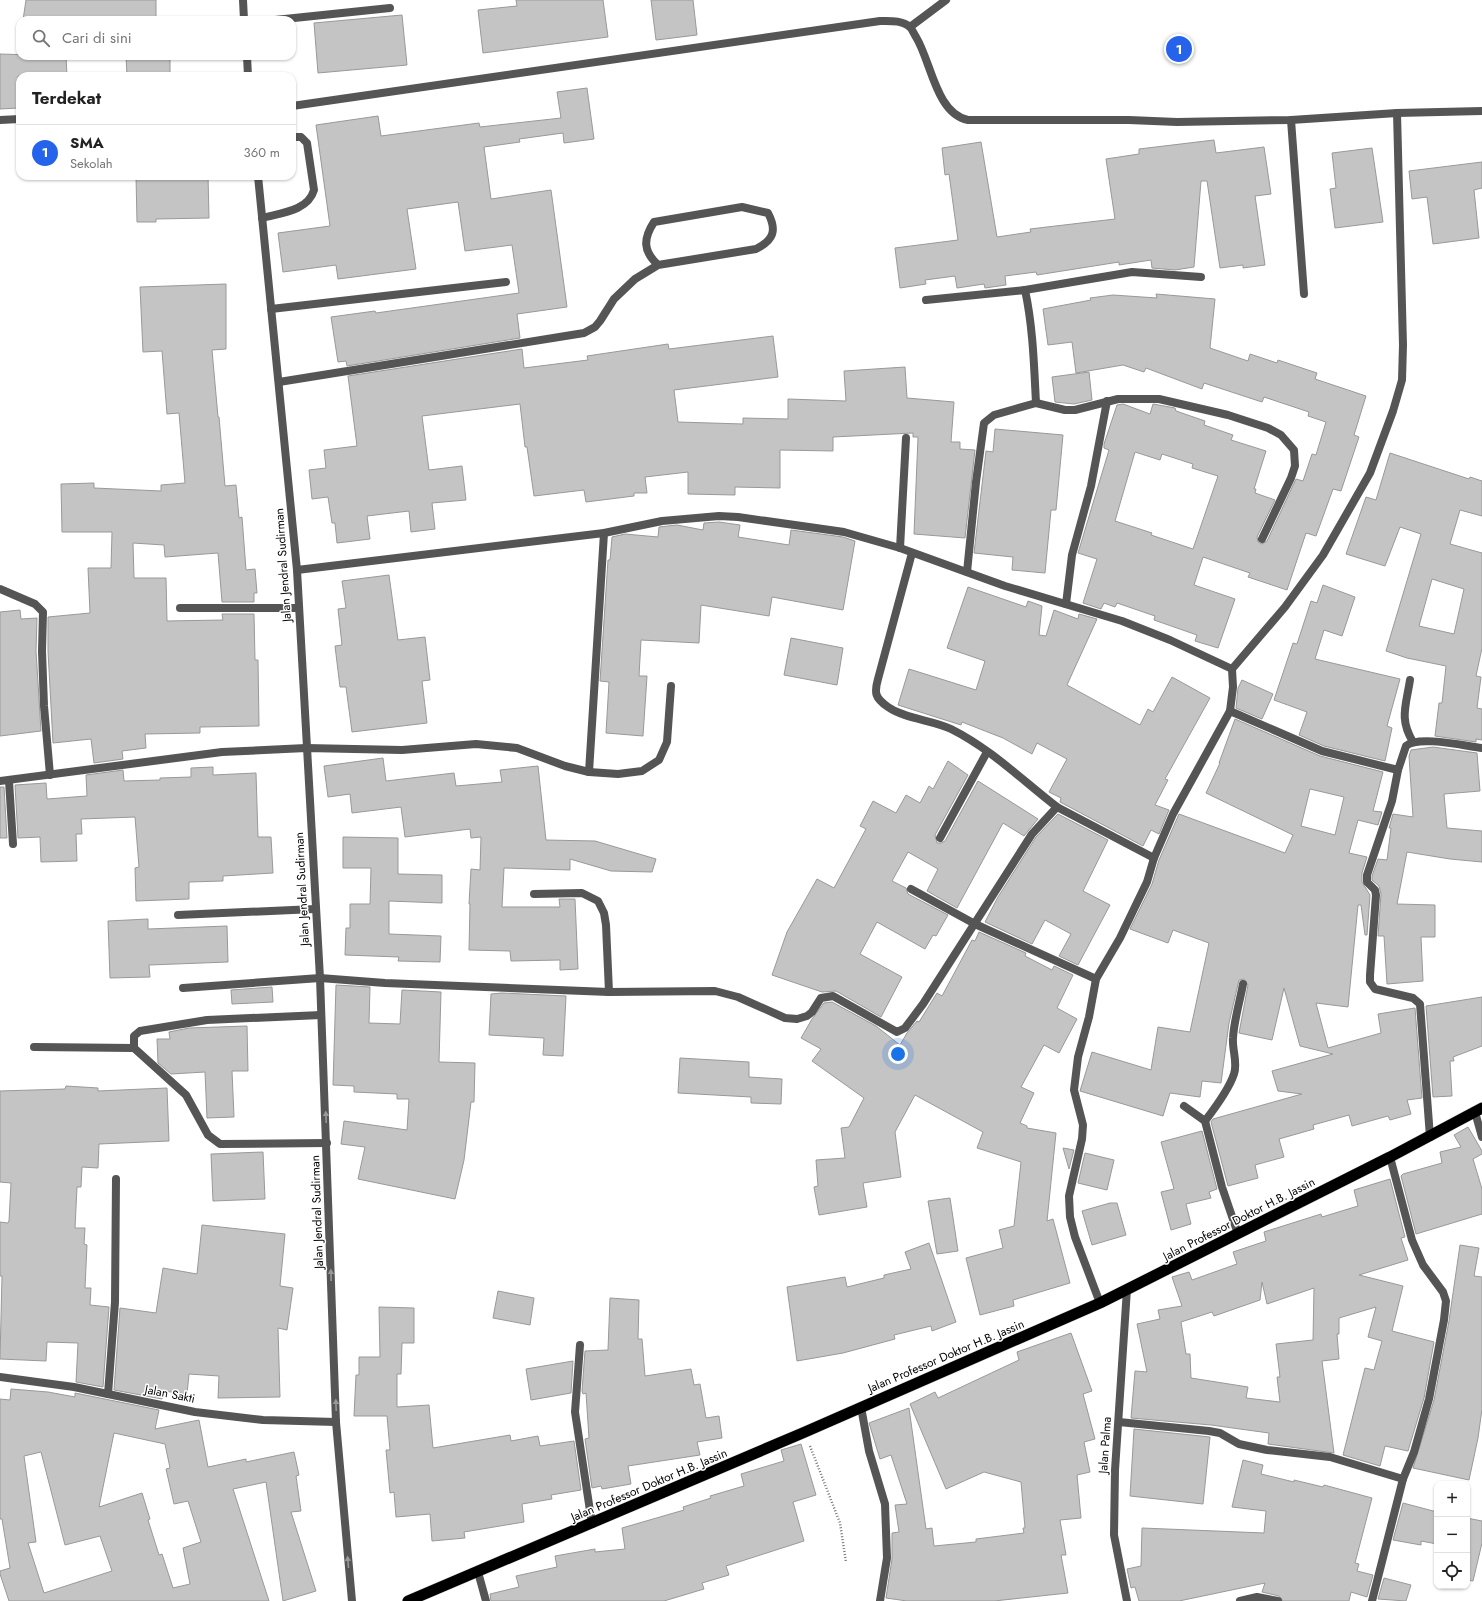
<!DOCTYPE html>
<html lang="id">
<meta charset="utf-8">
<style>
body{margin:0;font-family:Jost,sans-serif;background:#f6f6f6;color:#222}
.controls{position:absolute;right:12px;bottom:12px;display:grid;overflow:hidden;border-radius:8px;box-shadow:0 1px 3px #0004}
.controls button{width:36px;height:36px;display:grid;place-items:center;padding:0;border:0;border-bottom:1px solid #e0e0e0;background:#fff;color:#222;font:20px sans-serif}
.you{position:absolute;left:898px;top:1054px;width:14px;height:14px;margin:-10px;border:3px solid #fff;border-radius:50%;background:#1a73e8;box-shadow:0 0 0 6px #1a73e833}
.badge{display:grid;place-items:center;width:26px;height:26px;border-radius:50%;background:#2563eb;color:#fff;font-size:13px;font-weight:700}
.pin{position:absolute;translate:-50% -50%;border:2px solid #fff;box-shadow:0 1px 4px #0006}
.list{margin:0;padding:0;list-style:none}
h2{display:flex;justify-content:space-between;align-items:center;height:52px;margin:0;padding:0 16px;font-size:17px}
h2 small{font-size:13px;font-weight:400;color:#767676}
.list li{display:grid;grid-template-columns:26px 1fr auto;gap:12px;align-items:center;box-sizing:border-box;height:56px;padding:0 16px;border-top:1px solid #e0e0e0}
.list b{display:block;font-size:15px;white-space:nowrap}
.list p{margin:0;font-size:13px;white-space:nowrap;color:#767676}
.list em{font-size:13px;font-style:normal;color:#767676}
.icon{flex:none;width:22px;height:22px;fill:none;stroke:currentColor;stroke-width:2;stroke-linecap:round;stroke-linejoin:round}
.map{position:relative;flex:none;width:1482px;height:1601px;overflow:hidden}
.search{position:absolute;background:#fff;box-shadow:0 1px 3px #0004;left:16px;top:16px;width:280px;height:44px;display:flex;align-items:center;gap:10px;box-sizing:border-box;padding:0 14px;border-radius:12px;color:#767676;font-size:15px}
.panel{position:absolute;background:#fff;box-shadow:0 1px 3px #0004;left:16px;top:72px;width:280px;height:108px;border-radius:12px}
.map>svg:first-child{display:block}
.building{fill:#c4c4c4;stroke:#999;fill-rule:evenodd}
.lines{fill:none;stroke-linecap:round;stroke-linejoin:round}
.trunk-casing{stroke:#dbdbdb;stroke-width:12}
.path{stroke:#777;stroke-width:2.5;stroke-dasharray:1 2;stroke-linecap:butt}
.service{stroke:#555;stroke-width:8}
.minor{stroke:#555;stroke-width:8}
.tertiary{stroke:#555;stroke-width:8}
.trunk{stroke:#000;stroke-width:11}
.oneway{fill:#999}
.labels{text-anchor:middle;stroke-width:3;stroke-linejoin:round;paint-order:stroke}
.street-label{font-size:12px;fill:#000;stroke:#fff}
</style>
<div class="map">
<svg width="1482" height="1601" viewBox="0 0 1482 1601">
<rect width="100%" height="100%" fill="#fff"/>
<!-- building -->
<g class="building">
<path d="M26 0H156V20H23Z"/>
<path d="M516 0H603L608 37 483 53 478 10 517 6Z"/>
<path d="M651 0H693L697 35 656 40Z"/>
<path d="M402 15 407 65 318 73 314 23Z"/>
<path d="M0 54 66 56 67 76H18L19 108 0 109Z"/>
<path d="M126 56H170V76H127Z"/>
<path d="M587 88 594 139 564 143 563 133 519 139 520 142 484 147 491 199 551 190 567 307 517 314 520 338 347 366 346 361 338 362 331 317 375 311 376 313 519 293 512 245 465 251 458 202 407 209 416 269 338 279 336 265 283 272 278 233 330 226 316 125 378 116 381 136 479 123 480 127 561 118 557 92Z"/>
<path d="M1214 140 1216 153 1264 147 1271 194 1255 196 1265 265 1243 268V265L1220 268 1207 181H1201L1194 267 1175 270 1152 268 1151 260 1119 265V262L1037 275 1036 272 1005 276 1006 285 985 288 984 284 957 288 955 276 925 280 926 284 900 288 895 248 958 240 949 174 945 175 942 148 981 142 997 237 1031 232 1030 229 1115 219 1106 159 1139 154V149Z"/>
<path d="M1372 148 1383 222 1335 228 1330 189 1336 188 1332 153Z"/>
<path d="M1482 162V188L1474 190 1479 238 1433 244 1427 197 1412 199 1409 171Z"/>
<path d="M136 176H208L209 218 156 219V222H137Z"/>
<path d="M226 284V349L212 350 218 417H219L225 486 236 485 239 518 242 517 246 570 255 569 257 593H254V602H222L218 553 165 557 164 545 133 543 134 578H166L167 621 223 620 222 614H254L255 660H258L259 726 200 727V733L145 734 146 748 122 751 123 759 94 763 91 739 53 743 48 651V617L90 613 88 568H111L112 532H62L61 484 94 483V488L161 491V485L185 483 179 413 167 414 162 351 143 352 140 287Z"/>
<path d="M1156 294 1215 299 1210 348 1248 361 1250 354 1277 363 1278 360 1317 373 1315 379 1366 396 1354 435 1359 437 1341 491 1333 489 1316 536 1306 533 1287 590 1248 577 1250 573 1203 557 1194 585 1235 599 1218 648 1195 641 1197 635 1154 620 1155 616 1117 603 1115 607 1104 603 1101 609 1083 603 1097 559 1078 553 1109 450 1104 448V444L1117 405 1123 404 1150 414 1153 404 1175 408 1176 411 1205 421 1204 425 1233 435 1231 440 1266 451 1254 489H1256L1255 493 1275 500 1257 537 1258 542 1262 544 1267 541 1296 479 1303 481 1312 454 1316 455 1326 422 1308 416 1309 412 1264 397 1262 402 1204 383 1202 389 1146 368 1144 372 1123 365 1076 373 1072 342 1048 345 1043 309 1091 300 1090 298 1113 295 1157 298ZM1135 452 1160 460 1162 454 1193 464 1192 468 1218 476 1193 549 1151 535 1152 533 1115 521Z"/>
<path d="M773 336 778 377 674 390 678 422 743 424V418L788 419V399L846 401 844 371 905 367 907 398 954 402 951 442H960V449L975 450 965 538 914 534 918 437H913V433L833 437V451L780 450V488L735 487V495L688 494V472L645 477 647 493H634V496L586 502 584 490 534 496 527 447H525L520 404 422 416 429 470 462 466 466 500 432 503 435 529 411 532 409 511 367 516 370 539 337 543 335 523H332L328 497 312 499 309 470 326 468 324 450 357 446 348 376 522 349 524 368 588 360 587 356 668 344 669 349Z"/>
<path d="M1089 372 1092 400 1074 404 1055 402 1052 377Z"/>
<path d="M995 429 1063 435 1056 510H1051L1045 573 1012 570 1013 557 974 553 986 451 993 452Z"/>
<path d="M1390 453 1469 479 1470 477 1482 481V516L1460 510 1450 544 1482 553V648L1476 676 1481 677 1477 708 1482 709V740L1476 739V742L1435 736 1439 703H1442L1446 666 1407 658 1386 651 1421 534 1400 527 1385 566 1346 554 1366 497 1376 500ZM1432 579 1464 589 1454 634 1419 626Z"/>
<path d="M719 522 740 525 738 537 789 545 791 530 843 537 855 541 843 610 772 597 769 616 701 605 699 643 641 640 639 676H647L643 736 606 733 609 682 600 681 608 560H610L612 537 625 534 658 537 659 527 677 525 703 530 704 523Z"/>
<path d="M389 575 398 640 425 637 430 680 422 681 427 723 352 732 346 687H340L335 646 342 645 338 609 346 608 342 581Z"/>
<path d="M1323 585 1355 597 1342 636 1324 630 1315 659 1400 679 1387 726 1392 728 1385 761 1324 746 1299 735 1307 712 1274 700 1293 643 1297 644 1311 601 1317 603Z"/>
<path d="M968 587 1026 607 1028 601 1042 606 1039 635 1046 636 1054 610 1078 619 1079 614 1097 619 1067 685 1140 725 1148 709 1153 712 1172 677 1210 698 1165 779 1168 780 1155 805 1169 810 1159 834 1151 830 1143 846 1060 802 1061 798 1049 792 1067 759 1037 743 1032 754 1003 738 962 722 961 725 898 705 909 669 976 690 985 661 947 648Z"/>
<path d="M20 610 21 619 37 618 36 651 41 731 0 736V612Z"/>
<path d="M791 638 843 648 837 685 784 675Z"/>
<path d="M1242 680 1273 694 1262 719 1236 708 1238 688Z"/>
<path d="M1235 719 1320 756 1383 772 1373 811 1382 812 1378 825 1358 820 1349 853 1367 857 1362 873V882L1370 895 1367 935H1365L1361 905H1358L1348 1007 1316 1003 1328 1048 1381 1033 1378 1014 1415 1008 1422 1098 1407 1100 1411 1114 1390 1120 1388 1116 1352 1126 1349 1115 1313 1125 1314 1129 1279 1139 1284 1157 1255 1165 1258 1178 1228 1186 1211 1122 1213 1119 1302 1094 1278 1091 1272 1071 1333 1054 1300 1046 1284 988 1272 1040 1239 1033 1248 985 1244 979 1239 980 1229 1023 1221 1083 1202 1081 1200 1097 1170 1093 1163 1116 1080 1091 1092 1052 1151 1070 1158 1027 1190 1032 1209 943 1173 930 1168 943 1130 929 1152 884 1159 860 1179 814 1285 853 1293 835 1206 793 1220 763H1219ZM1310 789 1344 797 1335 835 1301 826Z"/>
<path d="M1433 747 1477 753 1480 791 1444 794 1447 828 1482 831V862L1450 859 1407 852 1397 904 1435 905V937H1421L1423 981 1387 984 1384 936H1378L1381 894 1379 886 1372 880V876L1378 859 1387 860 1391 828H1389L1393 814 1413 817 1409 756 1411 750Z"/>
<path d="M383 758 386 781 454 773 456 786 502 782 500 770 538 766 546 840 595 841 656 859 652 872 611 871 570 859V870L504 868 502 907H560L559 899H575L578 969 560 970V960L511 961 510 951 469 950 470 904H469L471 869 480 870 481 837 471 838 470 829 405 837 401 807 352 813 350 794 328 797 324 766Z"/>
<path d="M948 761 968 775 935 835 937 843H941L945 841 978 781 1038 819 1024 836 1003 823 957 908 927 891 938 869 908 852 892 881 906 888 908 894 948 915 936 936 933 935 925 949 877 922 860 954 902 977 881 1017 836 991 822 992 772 975 787 932 817 879 834 888 866 829 860 826 873 801 896 813 906 795 920 803 929 786 933 789Z"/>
<path d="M213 767V775L256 773 258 837H271L273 873 223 876V881L189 882V899L136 901 135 868 139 867 135 817 81 819 82 834H76L77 861 41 862 40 837 18 838 15 785 46 783 47 799 87 796 86 775 123 770 124 781 160 780V778L191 777V768Z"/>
<path d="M0 787H4L7 838H0Z"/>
<path d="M1058 814 1108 840 1083 891 1110 905 1078 965 1059 956 1071 934 1045 920 1032 944 985 922 998 897 1036 837Z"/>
<path d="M343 837 398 838V874L442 875V903L389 901V934L441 936 440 962 398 961 399 957 345 955 346 928H350V904H370L371 868H343Z"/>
<path d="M148 919V929L227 926 228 962 149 965 150 977 110 978 108 921Z"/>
<path d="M979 932 1026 953 1025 956 1052 970 1054 966 1073 975 1057 1008 1077 1019 1059 1053 1044 1045 1021 1087 1034 1093 1020 1123 1027 1126V1128L1056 1133 1047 1221 1053 1219 1070 1283 1013 1300 1014 1306 980 1315 966 1258 1003 1248 999 1230 1014 1226 1021 1162 977 1148 983 1132 915 1095 895 1132 901 1177 863 1183 867 1207 819 1215 814 1187 818 1186 816 1160 845 1158 841 1128 849 1127 864 1098 812 1061 821 1049 801 1038 812 1019 824 1003 832 1002 876 1026 900 1045 907 1033 917 1021 919 1022 937 993 942 996 972 940 975 941Z"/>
<path d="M336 985 370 987 369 1023 400 1024 402 990 441 992 439 1062 475 1063 474 1102H471L464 1160 455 1199 358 1179 365 1147 341 1144 344 1121 407 1130 409 1099H397V1094L354 1092V1086L333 1085Z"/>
<path d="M272 987 273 1002 232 1004 231 990Z"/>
<path d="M502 993 566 996 563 1056 543 1055 544 1038 489 1035 491 994Z"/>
<path d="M1482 997V1046L1453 1057 1454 1061H1450L1452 1096 1433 1097 1426 1006Z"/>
<path d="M247 1026 248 1071H232L234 1117 207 1118 205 1072 171 1074 158 1063 157 1039H170L169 1032 189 1028Z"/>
<path d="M680 1058 749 1062V1077L782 1079 781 1104 751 1103V1097L678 1093Z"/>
<path d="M66 1086 98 1088V1091L167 1088 169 1141 99 1144 98 1168 82 1167 81 1187H77L75 1228H85L84 1244 87 1245 85 1288H91L90 1305 109 1307 103 1387 76 1382 78 1343 47 1342 46 1361 0 1359 2 1276H0V1222L8 1223 9 1221 11 1183 0 1182V1091L65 1089Z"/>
<path d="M1468 1127 1482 1151V1154L1473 1159 1482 1189V1214L1416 1234 1401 1176 1403 1174 1442 1163 1440 1152 1461 1147 1454 1135Z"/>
<path d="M1202 1131 1217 1189 1209 1192 1211 1198 1186 1204 1191 1224 1171 1230 1161 1192 1174 1189 1161 1142Z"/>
<path d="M1063 1148 1074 1150 1069 1169Z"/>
<path d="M263 1152 265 1199 213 1201 211 1154Z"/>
<path d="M1085 1153 1114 1160 1107 1190 1078 1183Z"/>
<path d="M1390 1179 1405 1237 1401 1238 1408 1260 1359 1275 1403 1286 1392 1331 1434 1342 1424 1398 1408 1451 1385 1446 1380 1466 1343 1455 1365 1368 1374 1370 1382 1341 1368 1337 1376 1307 1339 1318V1334H1337L1339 1359 1322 1361 1334 1453 1268 1444 1269 1433 1211 1425 1131 1418 1135 1371 1147 1372 1137 1324 1160 1319 1158 1310 1182 1306 1172 1277 1189 1272 1192 1280 1237 1264 1233 1252 1266 1241 1264 1232 1321 1214 1322 1217 1358 1206 1354 1190ZM1262 1282 1267 1304 1314 1288 1313 1340 1276 1344 1280 1377H1277L1280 1402 1246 1398 1248 1387 1191 1378 1190 1354H1186L1181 1322 1212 1312 1214 1316 1260 1300Z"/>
<path d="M950 1198 958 1251 937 1254 928 1201Z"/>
<path d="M1110 1203H1117L1126 1235 1092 1245 1082 1211Z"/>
<path d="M202 1225 285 1234 280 1286 293 1288 287 1330 278 1328 280 1397 218 1398 219 1376 189 1374 187 1394 163 1391 162 1399 114 1390 120 1308 156 1313 163 1268 197 1274Z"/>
<path d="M929 1243 956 1322 932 1331 931 1326 894 1335 895 1339 843 1353 797 1361 787 1287 845 1277 847 1287 884 1278V1275L911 1269 905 1252Z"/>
<path d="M1460 1245 1479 1248 1474 1276 1482 1277V1409L1478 1438 1469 1480 1413 1468 1434 1400 1449 1321Z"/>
<path d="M498 1291 534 1298 530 1325 493 1318Z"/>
<path d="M610 1298 639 1300 638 1339H642L645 1376 691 1369 694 1385 700 1384 706 1418 719 1416 722 1438 697 1442 700 1455 628 1466 631 1484 602 1489 601 1486 592 1488 585 1439 589 1438 586 1393 583 1394 582 1391 585 1351 608 1350Z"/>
<path d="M379 1307 414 1308V1343H402L401 1374H397V1407L429 1405 433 1448 510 1435 511 1441 538 1436 540 1446 574 1441 581 1490 551 1495 552 1499 522 1504 524 1522 464 1532 465 1538 432 1541 430 1514 396 1517 394 1492 390 1493 386 1450H390L387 1416H354L356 1375H359V1357H380Z"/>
<path d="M1071 1333 1092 1391 1083 1394 1095 1439 1084 1442 1090 1472 1077 1475 1081 1518 1060 1520 1066 1555H1061L1068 1593 994 1601H907L886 1598 892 1559V1533L899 1532 895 1505 907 1504 891 1455 880 1459 869 1423 909 1408 926 1529 932 1528 934 1546 976 1542V1539L1024 1533 1023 1528H1025L1021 1482 984 1472 946 1489 910 1404 935 1392 938 1398 1019 1360 1017 1352Z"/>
<path d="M573 1361 571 1393 531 1400 526 1369Z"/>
<path d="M11 1389 48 1392 75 1397V1393L159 1410 155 1429 199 1420 208 1467 246 1459V1462L294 1452 299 1475 296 1476 301 1511 291 1512 316 1591 283 1601 266 1482 233 1489 269 1601H9L0 1574V1571L10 1568 2 1519H0V1399L10 1400ZM114 1433 165 1444 170 1468 166 1469 174 1504 188 1501 201 1542 183 1548 190 1584 173 1588 162 1554 159 1555 148 1520 150 1519 142 1493 99 1507ZM41 1452 65 1545 100 1536 112 1571 44 1593 28 1543 36 1542 24 1456Z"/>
<path d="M1134 1429 1210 1437 1203 1504 1130 1496Z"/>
<path d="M801 1444 816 1495 793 1502 804 1541 726 1566 729 1575 702 1583 704 1589 664 1601H491L490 1594 519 1587 516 1576 557 1567 555 1556 595 1549V1552L625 1549 622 1528 684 1510 683 1507 711 1498 710 1496 744 1486 741 1474 784 1461 781 1450Z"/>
<path d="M1243 1460 1263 1465 1261 1474 1294 1482V1480L1323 1487 1324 1485 1372 1498 1355 1563 1359 1564 1357 1571 1373 1575 1367 1597 1351 1592 1349 1601H1283L1279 1596 1262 1592 1265 1583 1179 1601H1139L1135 1587 1131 1588 1127 1569 1141 1566 1142 1528 1264 1533 1266 1511 1232 1507Z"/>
<path d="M1403 1503 1437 1512V1544L1421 1541V1545L1393 1540Z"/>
<path d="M1467 1518 1482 1521V1543L1473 1581 1467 1580Z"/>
<path d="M1384 1578 1411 1585 1406 1601 1378 1599Z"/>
</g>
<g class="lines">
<defs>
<path id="trunk" d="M408 1601 805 1432 1100 1303 1390 1157 1482 1108"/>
</defs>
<!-- trunk casing -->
<use href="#trunk" class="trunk-casing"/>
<!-- path -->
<path class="path" d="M810 1446 840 1523 846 1562"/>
<!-- service -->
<g class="service">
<path d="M1291 120 1304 294"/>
<path d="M262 218C281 213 308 211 314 190L307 143 301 137H292"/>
<path d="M279 382 584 333 595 327 600 321 614 299 635 279 658 265 756 249C774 240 777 230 768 213L742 207 654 222C643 239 643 251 658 265"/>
<path d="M940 838 987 752"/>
<path d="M178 915 315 909"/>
<path d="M183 988 320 978"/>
<path d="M34 1047 134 1048 186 1095 208 1135 220 1144 327 1143"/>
<path d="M134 1048V1036L140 1031 207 1020 321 1015"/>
<path d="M580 1345 575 1412 592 1524"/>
</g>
<!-- minor -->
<g class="minor">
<path d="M275 20 390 8"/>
<path d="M910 27 946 0"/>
<path d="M292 106 880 21C890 21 902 20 910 27 912 29 914 34 916 37 931 61 936 114 968 120H1129L1177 122 1291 120 1397 113 1482 111"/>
<path d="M0 120 20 119"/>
<path d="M1025 290 1132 272 1201 277"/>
<path d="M926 300 1025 290C1033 327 1034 365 1036 403L994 415 984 423 976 482 967 572"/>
<path d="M271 309 506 282"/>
<path d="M1036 403 1065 410H1075L1118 399H1159L1228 415 1268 428 1281 435 1294 450 1295 466 1291 478 1262 539"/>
<path d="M900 548 906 438"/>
<path d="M912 553 878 679C874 693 875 698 888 707 905 719 933 720 951 729 991 749 1022 780 1057 807"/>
<path d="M297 570 604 533 662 521 719 516 738 517 844 532 900 548 1005 586 1122 621 1170 640 1232 669"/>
<path d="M0 589 35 604 43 612 42 651 44 706 50 775"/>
<path d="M1066 604 1072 555 1091 486 1107 401"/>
<path d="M180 608H298"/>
<path d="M1410 680C1406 706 1399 719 1413 742"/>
<path d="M1230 711 1322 751 1398 770 1406 746C1418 735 1465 746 1482 748"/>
<path d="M1398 770 1392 801 1367 875V882L1375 890 1376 895 1370 975V982L1375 989 1413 998 1420 1004 1430 1137"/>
<path d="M589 772 604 533"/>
<path d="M0 781 222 752 306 748 402 750 476 744 517 748 565 766 589 772 618 774 642 771 659 760 667 742 671 686"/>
<path d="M9 781 13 844"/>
<path d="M911 889 975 924 1096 979"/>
<path d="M534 894 582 893 598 901 604 913 606 925 609 992"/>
<path d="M320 978 385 983 609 992 715 991 738 997 785 1018 797 1019 807 1016 812 1012 821 998 833 996 897 1032 905 1028 923 1004 1032 834 1057 807 1154 858"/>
<path d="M1184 1106 1205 1121 1222 1187 1238 1234"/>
<path d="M1475 1112 1482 1137"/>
<path d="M1205 1121C1215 1108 1229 1089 1234 1074 1238 1063 1232 1050 1233 1038 1234 1020 1240 1001 1243 984"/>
<path d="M1127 1289 1115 1470 1114 1535 1127 1601"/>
<path d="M1100 1303 1075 1237 1070 1217 1069 1196 1082 1139 1083 1125 1074 1090 1078 1057 1089 1017 1096 979 1120 938 1147 882 1154 858 1173 814 1230 711 1233 687 1232 669 1285 607 1323 555 1370 473 1393 411 1402 380 1403 345 1397 113"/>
<path d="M0 1377 74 1387 195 1412 263 1420 336 1422"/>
<path d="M108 1394 115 1302 116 1179"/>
<path d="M861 1407 869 1451 885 1504 887 1558 880 1601"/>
<path d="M1119 1422 1209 1431 1220 1433 1239 1444 1267 1450 1330 1457 1403 1479"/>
<path d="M478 1572 486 1601"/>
<path d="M1240 1601 1257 1597 1278 1601"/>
<path d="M1372 1601 1403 1479 1414 1452 1429 1399 1444 1320 1446 1301 1443 1292 1423 1265 1412 1240 1390 1157"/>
</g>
<!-- tertiary -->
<g class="tertiary">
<path d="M243 0 244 20"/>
<path d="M247 56 248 76"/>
<path d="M258 176 297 570 320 978 336 1422 352 1601"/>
</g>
<!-- trunk -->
<use href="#trunk" class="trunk"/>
</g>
<!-- one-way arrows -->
<defs><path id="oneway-solid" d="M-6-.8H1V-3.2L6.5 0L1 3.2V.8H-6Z"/></defs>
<g class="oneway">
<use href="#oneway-solid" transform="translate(326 1117) rotate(-92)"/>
<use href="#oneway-solid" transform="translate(331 1275) rotate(-92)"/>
<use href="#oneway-solid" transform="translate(336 1405) rotate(-92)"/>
<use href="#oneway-solid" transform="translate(348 1562) rotate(-95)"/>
</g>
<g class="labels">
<!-- street labels -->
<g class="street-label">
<text transform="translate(283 565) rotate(-94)" y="4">Jalan Jendral Sudirman</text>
<text transform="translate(302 889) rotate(-93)" y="4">Jalan Jendral Sudirman</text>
<text transform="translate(317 1212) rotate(-92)" y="4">Jalan Jendral Sudirman</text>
<text transform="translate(1239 1219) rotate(-27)" y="4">Jalan Professor Doktor H.B. Jassin</text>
<text transform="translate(946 1356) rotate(-23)" y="4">Jalan Professor Doktor H.B. Jassin</text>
<text transform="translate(170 1394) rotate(11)" y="4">Jalan Sakti</text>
<text transform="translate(1105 1445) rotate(-86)" y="4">Jalan Palma</text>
<text transform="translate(649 1485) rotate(-23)" y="4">Jalan Professor Doktor H.B. Jassin</text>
</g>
</g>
</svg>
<div class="controls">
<button>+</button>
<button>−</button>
<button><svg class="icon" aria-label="locate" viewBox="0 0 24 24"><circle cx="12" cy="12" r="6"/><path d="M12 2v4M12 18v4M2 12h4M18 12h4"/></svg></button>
</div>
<div class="you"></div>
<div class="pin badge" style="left:1179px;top:49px">1</div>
<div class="search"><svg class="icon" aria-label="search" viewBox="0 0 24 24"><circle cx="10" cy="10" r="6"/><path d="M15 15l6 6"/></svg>Cari di sini</div>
<section class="panel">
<h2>Terdekat<small></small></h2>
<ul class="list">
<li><span class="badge">1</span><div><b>SMA</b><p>Sekolah</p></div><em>360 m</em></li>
</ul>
</section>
</div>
